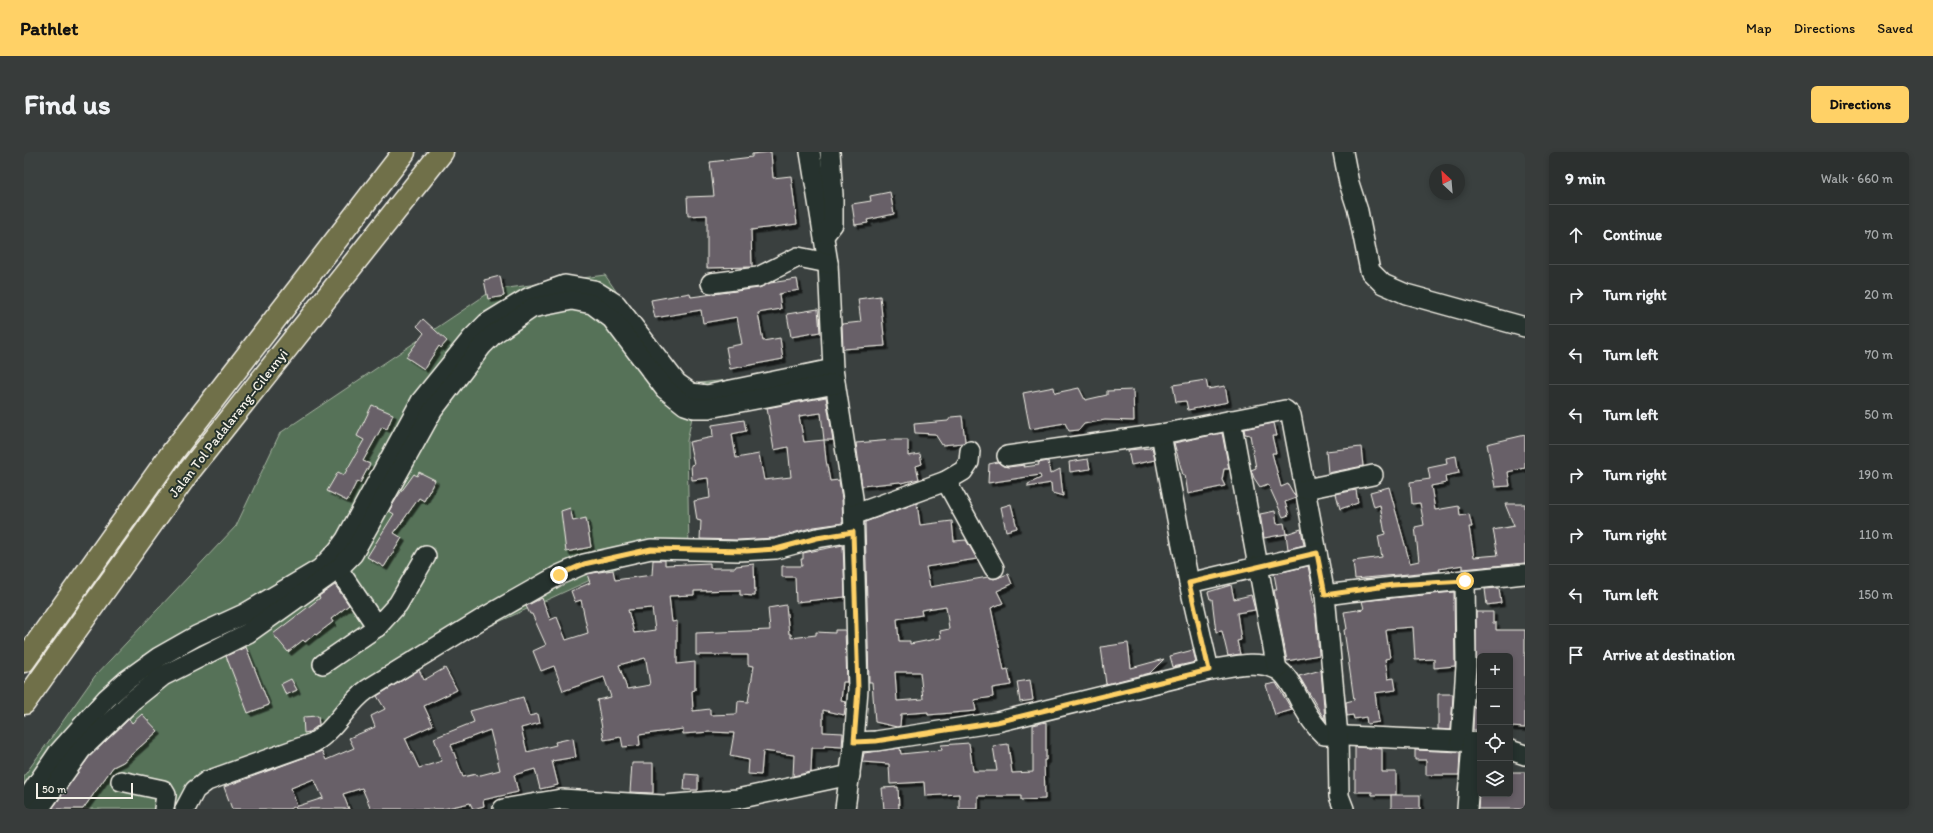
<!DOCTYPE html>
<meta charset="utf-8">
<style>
body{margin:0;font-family:Itim,sans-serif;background:#383c3b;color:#f1f3f6}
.controls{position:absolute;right:12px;bottom:12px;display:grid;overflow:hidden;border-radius:6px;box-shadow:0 2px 6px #0003}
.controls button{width:36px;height:36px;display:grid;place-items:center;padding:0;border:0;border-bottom:1px solid #484b4b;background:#2c302f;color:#f1f3f6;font:20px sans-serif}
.compass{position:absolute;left:1405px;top:12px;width:36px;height:36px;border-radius:50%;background:#2c302f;box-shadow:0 2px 6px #0003;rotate:334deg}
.scale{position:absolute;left:12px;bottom:10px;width:97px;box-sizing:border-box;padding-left:4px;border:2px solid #f4f1e8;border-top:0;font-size:11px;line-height:14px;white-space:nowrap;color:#f4f1e8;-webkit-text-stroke:3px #26332d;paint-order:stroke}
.stop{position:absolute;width:12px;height:12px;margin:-9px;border:3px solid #ffd166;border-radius:50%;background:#fff}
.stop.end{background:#ffd166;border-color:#fff;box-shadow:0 1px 4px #0008}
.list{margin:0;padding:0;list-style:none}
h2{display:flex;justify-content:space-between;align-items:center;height:52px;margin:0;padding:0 16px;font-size:17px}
h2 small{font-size:13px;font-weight:400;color:#a6a9aa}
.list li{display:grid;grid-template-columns:26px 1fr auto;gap:12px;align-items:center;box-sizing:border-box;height:60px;padding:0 16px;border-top:1px solid #484b4b}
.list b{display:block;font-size:15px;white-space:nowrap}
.list em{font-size:13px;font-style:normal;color:#a6a9aa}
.icon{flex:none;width:22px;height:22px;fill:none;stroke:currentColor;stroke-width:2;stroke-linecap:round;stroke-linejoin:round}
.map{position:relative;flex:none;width:1501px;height:657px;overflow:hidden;border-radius:6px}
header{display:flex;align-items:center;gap:24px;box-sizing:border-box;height:56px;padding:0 20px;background:#ffd166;color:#111}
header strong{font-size:19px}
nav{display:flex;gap:22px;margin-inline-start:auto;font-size:14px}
.intro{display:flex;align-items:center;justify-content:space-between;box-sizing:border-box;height:96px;padding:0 24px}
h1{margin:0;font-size:28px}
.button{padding:10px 18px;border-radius:6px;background:#ffd166;color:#111;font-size:14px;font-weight:700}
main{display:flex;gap:24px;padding:0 24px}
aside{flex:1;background:#2c302f;border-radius:6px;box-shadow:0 2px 6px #0003}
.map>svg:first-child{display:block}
.green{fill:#567259;stroke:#a5b2a0}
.building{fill:#676068;stroke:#f4f1e8;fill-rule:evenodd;filter:url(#shadow)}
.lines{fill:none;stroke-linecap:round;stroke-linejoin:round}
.minor-casing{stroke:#f4f1e8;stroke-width:22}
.highway-casing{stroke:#f4f1e8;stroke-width:25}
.minor{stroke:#26332d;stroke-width:19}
.highway{stroke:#70704a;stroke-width:22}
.route{stroke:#ffd166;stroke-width:5}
.labels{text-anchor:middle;stroke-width:4;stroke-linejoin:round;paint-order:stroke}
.street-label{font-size:14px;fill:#f4f1e8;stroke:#26332d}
</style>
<header>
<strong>Pathlet</strong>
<nav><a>Map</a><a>Directions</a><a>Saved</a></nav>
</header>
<div class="intro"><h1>Find us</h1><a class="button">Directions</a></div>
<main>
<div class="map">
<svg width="1501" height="657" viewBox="0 0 1501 657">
<defs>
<filter id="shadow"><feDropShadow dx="3.5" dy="3.5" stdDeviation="0" flood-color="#0009"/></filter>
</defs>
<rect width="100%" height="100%" fill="#3a403f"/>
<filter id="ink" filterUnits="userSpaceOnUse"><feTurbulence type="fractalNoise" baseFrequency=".025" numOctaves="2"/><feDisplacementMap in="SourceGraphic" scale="8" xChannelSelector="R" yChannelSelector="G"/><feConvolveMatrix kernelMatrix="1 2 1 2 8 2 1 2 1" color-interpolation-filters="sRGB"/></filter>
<g filter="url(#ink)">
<!-- green -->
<path class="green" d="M581 123 656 233 809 217 670 256 663 289 665 398 634 397 396 506 298 584 182 627 168 657H0V624L71 524 212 374 256 281 469 138Z"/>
<!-- building -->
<g class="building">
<path d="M747 0 749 26 767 24 773 72 727 78 728 115 683 116V63L664 64 663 45 690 44 686 10 728 5V2Z"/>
<path d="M866 40 870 62 843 68 844 71 831 73 828 52 847 49 846 44Z"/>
<path d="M476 124 480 144 464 147 460 128Z"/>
<path d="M773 127 775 138 755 142 757 157 734 161 739 189 756 186 759 207 706 217 702 195 718 192 713 165 679 171 677 158 631 166 627 148 666 141 667 145 735 136 746 131Z"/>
<path d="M856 144 861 194 819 197 818 172 837 170 834 147Z"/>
<path d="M794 157 796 180 767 185 763 162Z"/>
<path d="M399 167 423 189 417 196 415 194 400 217 382 205 400 181 393 174Z"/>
<path d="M1182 228 1184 237 1201 234 1204 250 1164 258 1162 249 1152 250 1149 233Z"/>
<path d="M1030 235 1031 241 1055 236 1061 248 1083 243V239L1109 238 1110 269 1081 268 1060 272 1055 278 1045 279 1041 271 1006 277 999 241Z"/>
<path d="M802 245 809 288H800L802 308 806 329 815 328 818 347 819 371 790 375 751 386 714 388 676 387 677 369 673 368 670 349 686 346 684 326 668 328 667 313 670 312 665 290 689 285 688 273 720 268 722 279 708 282 712 306 735 302 740 328 767 325 764 295 750 298 743 256ZM797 261 800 288 780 290 775 264Z"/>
<path d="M348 253 369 262 363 277 358 275 339 309 346 312 336 331 333 329 323 349 303 339 314 320 320 323 340 288 333 284Z"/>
<path d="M938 264 941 289 939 291 918 293 911 282 891 281 890 272 924 269 927 265Z"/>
<path d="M1250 271 1253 284H1248L1252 301H1248L1257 335 1264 332 1272 346 1261 350 1265 363 1259 365 1244 332 1236 335 1230 326 1227 318 1232 316 1226 283 1221 282 1220 277Z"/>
<path d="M1198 281 1205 317H1200L1198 328 1201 334 1164 342 1161 323H1159L1150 291Z"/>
<path d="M1501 283V316L1484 320 1486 334 1471 335 1463 292Z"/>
<path d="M868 288H884V304L896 302 898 312 892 314 895 327 877 331 876 330 838 334 832 291Z"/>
<path d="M1337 295 1339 314 1304 321 1302 299Z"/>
<path d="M1127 296 1128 295 1131 308 1107 313 1104 298Z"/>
<path d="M1432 304 1435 321 1421 324 1422 331 1407 334 1411 358 1435 354 1436 364 1445 362 1448 375H1445L1450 405 1474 403 1469 378 1490 374 1481 352H1501V411L1439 417V413L1415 417 1416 419 1331 427 1329 409 1358 405 1354 384 1361 382 1356 353 1350 355 1346 340 1365 335 1386 411 1395 409 1391 375 1400 373 1396 351 1388 352 1386 330 1406 327 1404 316 1423 312 1422 306Z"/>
<path d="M1064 307 1066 317 1046 320 1045 310Z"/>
<path d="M1024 309 1026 322 1036 317 1039 344 1028 341 1027 331 1004 335V332L1017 326 1016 323 964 331 965 312 974 310 979 314 984 315 1001 313 1000 315 1015 313 1014 311Z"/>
<path d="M395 320 411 328 400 349 395 346 370 381 378 386 360 415 343 405 370 362 365 359 374 344 390 322 393 324Z"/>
<path d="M1332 338 1334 351 1316 357 1312 342Z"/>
<path d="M893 351 896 373 928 369 930 389 942 388 953 407 902 415 906 435 964 425 970 427 984 422 988 432 973 439 979 451 967 456 980 518 984 517 987 533 968 536 969 545 950 548 952 559 904 563V560L877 562 876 574 873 575 851 570 848 530H845L841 370ZM922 454 925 477 916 479 917 486 886 492V489H875L873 467 898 463 897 458ZM871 520H896L899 547 873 549Z"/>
<path d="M987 352 993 376 982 379 977 355Z"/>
<path d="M546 356 549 369 562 366 567 395 542 400 537 359Z"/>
<path d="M1251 359 1253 372 1260 371 1262 382 1240 386 1236 362Z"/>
<path d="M1277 377 1280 393 1264 397 1262 382Z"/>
<path d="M819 393 821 445 772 450 771 425H758V414H778L777 407H779V401Z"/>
<path d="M629 408H641V413L686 411V416H711L712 414 730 412 731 444 716 443V438L670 439V443L645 444 648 470 653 469V512L671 510V538L668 539 669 559 686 557V563L713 562 714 549 724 550 730 514 724 513V503H672V481L746 478 744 456 762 453 765 482H767V486L792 483V480L811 481V478H821L823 530H819L817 549 822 550 820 563 799 558V580L819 581 818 595 800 594V596H788L787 620 769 624 770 603 739 599 737 623 724 622 725 608 706 604 710 581 686 580 659 582V577L615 583 616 593 599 595 597 585 580 588 573 548 587 545 580 525 539 539 530 514 517 519 509 499 522 493 508 462H506L502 454 518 446 526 468 533 465 542 488 564 481 557 448 551 450 547 439 566 431 563 422 575 420 589 418 591 428 628 423ZM628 456 631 478 610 481 604 458ZM621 506 622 508 626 533 603 537 595 513Z"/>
<path d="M1284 414 1289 437H1287L1292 466 1295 503 1263 509 1250 438H1253L1250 422Z"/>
<path d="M311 433 325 453 307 467 309 470 292 483 291 482 281 490 279 488 264 500 249 482 296 446 295 444Z"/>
<path d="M1207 433 1210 447 1227 443 1231 458 1213 461 1217 488 1213 489 1216 502 1204 504 1198 479 1192 480 1188 447H1186L1184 440Z"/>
<path d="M1475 436 1477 451 1463 453 1461 437Z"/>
<path d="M1430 440 1431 514 1410 516V507L1391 508 1389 475 1363 477 1362 479 1366 506 1361 507 1364 527 1370 526 1372 538 1351 541 1355 570 1343 572 1342 565 1330 567 1329 563 1323 564 1322 550 1330 548 1320 478 1323 477 1320 460 1340 457 1338 449Z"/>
<path d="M1452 460H1469V471H1472V478H1501V576L1486 575V504H1456V529H1452Z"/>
<path d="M1104 491 1107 516 1140 507 1126 521 1082 532 1077 495Z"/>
<path d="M222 495 245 553 224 561 202 504Z"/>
<path d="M1169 498 1172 510 1149 515 1146 504Z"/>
<path d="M421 516 433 538 400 554 409 573 381 586 395 616 418 609 410 586 450 570 446 559 499 545 505 564 514 562 516 571 497 576 503 600 532 593 531 590 549 586 552 605 528 609 534 633 516 637 511 617 490 623 494 640 459 648 460 654 449 657 446 651 419 657H347L338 636 319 642 325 657H272L271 655 299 646 290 627 267 636 273 654 265 657H208L200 635 298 599 302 608 330 596 325 586 351 575 347 564 361 557 353 544 395 518 400 528ZM466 578 476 618 453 624 452 622 439 625 427 593Z"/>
<path d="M1297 518 1301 568 1275 524Z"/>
<path d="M267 527 273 538 262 543 257 532Z"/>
<path d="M1006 528 1009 548 996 550 993 530Z"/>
<path d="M1252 531 1268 558 1251 563 1242 533Z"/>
<path d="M1414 542H1429L1427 578 1414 577Z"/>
<path d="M1450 555 1456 556V578H1449Z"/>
<path d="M118 562 134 579 99 610 89 615 59 657H28L65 605 105 567 108 571Z"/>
<path d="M294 564 295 573 285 580 280 581 279 565Z"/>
<path d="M1022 570V608H1020L1021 647 997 648V644H954V657H935V642L901 644 900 630 866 632 865 612 838 610 840 601 876 596 877 602 918 598 917 593 945 591 949 619H973L969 594 984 592 988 621 1009 620V573Z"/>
<path d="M1331 595 1358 597V620H1372V643H1348V640H1331Z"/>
<path d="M1391 598 1436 600 1435 623H1402V608H1391Z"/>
<path d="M608 611H629V641L606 640Z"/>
<path d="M1486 620H1501V657H1454L1455 642H1486Z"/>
<path d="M661 622 674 623V638H660Z"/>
<path d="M874 635 875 657H860L858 636Z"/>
<rect x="1367" y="643" width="29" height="14"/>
</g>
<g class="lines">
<defs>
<g id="minor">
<path d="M786 0 804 111 809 217 829 346 834 537 830 590 852 589 973 570 1185 518C1205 515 1233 507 1252 517 1264 522 1271 540 1277 551 1284 563 1290 574 1300 583L1437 589 1456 591"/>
<path d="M1319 0 1325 31 1334 59 1346 119 1359 132 1382 142 1501 175"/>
<path d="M802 81 809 72V43L806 0"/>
<path d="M687 131 734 125 774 105 804 111"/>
<path d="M1207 268 1253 517"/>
<path d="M1137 282 1165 431"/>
<path d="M983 304 1137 282 1261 258 1267 263 1301 443"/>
<path d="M922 329 970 416"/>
<path d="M1282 337 1349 323"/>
<path d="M829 363 922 329 939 319 945 310 946 299"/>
<path d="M314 417 353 475 374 452 402 404"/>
<path d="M299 512 353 475"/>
<path d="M1185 518 1165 431 1293 401"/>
<path d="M1437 589 1442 514 1441 429"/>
<path d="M1486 598 1501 603"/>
<path d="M97 629 139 638 142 643 140 657"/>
<path d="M0 651 34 601 82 547 103 528 135 505 172 484 220 462 296 417 314 398 322 387 397 249 448 186 463 171 504 146 541 133 570 138 592 152 653 231 667 241 683 243 809 217"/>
<path d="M15 657 57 598 109 548 139 524 224 481 314 417 329 402 409 258 458 194 470 182 508 156 548 148 568 152 588 167 641 237 661 253 670 256H685L811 232"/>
<path d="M161 657 171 638 183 629 289 591C312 578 322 552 344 537L461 465 535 423 560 412 627 397 714 399 752 397 793 386 829 380"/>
<path d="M479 657 537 647 640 653 713 647 826 623"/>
<path d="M821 657 830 590"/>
<path d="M1320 657 1315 644 1314 584 1301 443C1367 434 1434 429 1501 422"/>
<path d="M1443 657 1448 591"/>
</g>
<g id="highway">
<path d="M0 509 148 301 380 0"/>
<path d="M0 551 163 322 418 0"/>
</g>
</defs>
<!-- minor casing -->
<use href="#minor" class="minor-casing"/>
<!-- highway casing -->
<use href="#highway" class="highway-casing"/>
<!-- minor -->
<use href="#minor" class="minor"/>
<!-- highway -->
<use href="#highway" class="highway"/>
</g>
</g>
<g class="lines" filter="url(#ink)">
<!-- route -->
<path class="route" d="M535 423 560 412 627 397 723 399 752 397 793 386 829 380 834 537 830 590 852 589 973 570 1185 518 1165 431 1293 401 1301 443 1369 433 1441 429"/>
</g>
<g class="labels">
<!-- street labels -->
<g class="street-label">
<text transform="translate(204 271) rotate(-52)" y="5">Jalan Tol Padalarang–Cileunyi</text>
</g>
</g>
</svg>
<div class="controls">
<button>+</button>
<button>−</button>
<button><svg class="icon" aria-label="locate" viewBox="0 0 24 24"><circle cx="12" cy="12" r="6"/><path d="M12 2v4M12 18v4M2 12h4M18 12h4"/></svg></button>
<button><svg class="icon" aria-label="layers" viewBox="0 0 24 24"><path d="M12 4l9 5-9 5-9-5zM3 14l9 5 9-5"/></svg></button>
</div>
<svg class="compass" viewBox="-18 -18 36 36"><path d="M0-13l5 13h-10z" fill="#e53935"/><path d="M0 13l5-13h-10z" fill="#a6a9aa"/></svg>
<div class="scale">50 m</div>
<div class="stop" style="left:1441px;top:429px"></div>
<div class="stop end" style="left:535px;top:423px"></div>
</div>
<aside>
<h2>9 min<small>Walk · 660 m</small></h2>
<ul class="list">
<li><svg class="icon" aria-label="ahead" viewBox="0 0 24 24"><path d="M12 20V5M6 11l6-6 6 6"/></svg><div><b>Continue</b></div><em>70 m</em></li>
<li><svg class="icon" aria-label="right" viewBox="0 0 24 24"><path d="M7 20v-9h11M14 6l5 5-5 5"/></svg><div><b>Turn right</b></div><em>20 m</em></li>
<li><svg class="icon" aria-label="left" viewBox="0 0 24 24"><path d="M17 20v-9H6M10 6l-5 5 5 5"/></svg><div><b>Turn left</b></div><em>70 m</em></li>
<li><svg class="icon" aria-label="left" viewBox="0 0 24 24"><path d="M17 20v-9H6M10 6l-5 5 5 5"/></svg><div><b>Turn left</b></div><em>50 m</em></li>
<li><svg class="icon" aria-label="right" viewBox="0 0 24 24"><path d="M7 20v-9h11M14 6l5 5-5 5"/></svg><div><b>Turn right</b></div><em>190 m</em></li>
<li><svg class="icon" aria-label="right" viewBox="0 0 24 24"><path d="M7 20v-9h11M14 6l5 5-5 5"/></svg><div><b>Turn right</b></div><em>110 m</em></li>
<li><svg class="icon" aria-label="left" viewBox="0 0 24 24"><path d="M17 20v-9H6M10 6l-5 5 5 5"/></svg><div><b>Turn left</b></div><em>150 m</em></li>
<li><svg class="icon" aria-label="arrive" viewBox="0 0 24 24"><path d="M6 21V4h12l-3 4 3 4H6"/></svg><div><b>Arrive at destination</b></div></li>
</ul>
</aside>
</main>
